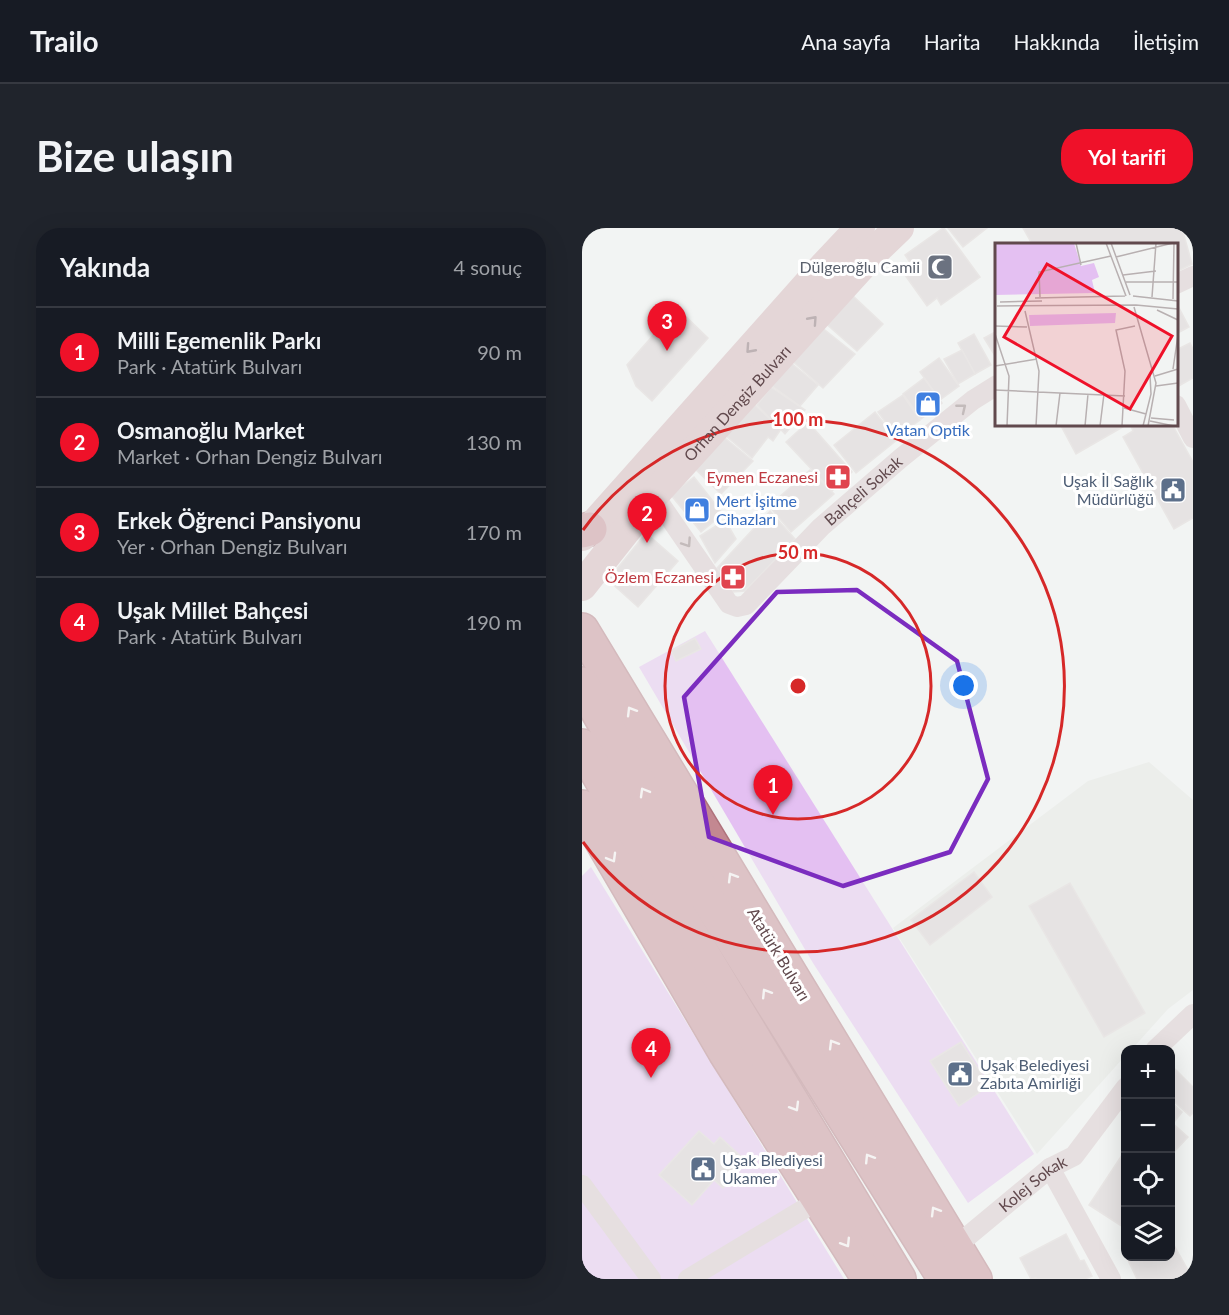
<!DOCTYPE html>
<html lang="tr">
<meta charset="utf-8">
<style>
body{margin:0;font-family:Lato,sans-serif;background:#20242c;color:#f1f3f6}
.controls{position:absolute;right:18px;bottom:18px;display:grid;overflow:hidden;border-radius:12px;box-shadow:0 6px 24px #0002}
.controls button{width:54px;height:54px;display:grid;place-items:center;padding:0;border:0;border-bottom:2px solid #363941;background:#171b24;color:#f1f3f6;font:30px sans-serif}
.you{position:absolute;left:382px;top:458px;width:21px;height:21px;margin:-15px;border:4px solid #fff;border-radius:50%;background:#1a73e8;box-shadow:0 0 0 9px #1a73e833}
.badge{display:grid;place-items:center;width:39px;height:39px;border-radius:50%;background:#ef1129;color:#fff;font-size:20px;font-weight:700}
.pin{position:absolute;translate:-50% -50px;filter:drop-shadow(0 2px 3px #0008)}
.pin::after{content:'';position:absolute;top:32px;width:21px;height:18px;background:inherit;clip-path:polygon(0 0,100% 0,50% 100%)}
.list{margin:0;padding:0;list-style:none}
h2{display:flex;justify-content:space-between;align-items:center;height:78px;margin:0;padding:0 24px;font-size:26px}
h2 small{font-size:20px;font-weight:400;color:#9ea1a6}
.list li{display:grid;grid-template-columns:39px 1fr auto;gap:18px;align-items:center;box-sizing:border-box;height:90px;padding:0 24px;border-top:2px solid #363941}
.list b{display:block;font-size:22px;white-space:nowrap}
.list p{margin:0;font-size:20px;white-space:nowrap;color:#9ea1a6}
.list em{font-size:20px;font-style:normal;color:#9ea1a6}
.icon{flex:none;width:33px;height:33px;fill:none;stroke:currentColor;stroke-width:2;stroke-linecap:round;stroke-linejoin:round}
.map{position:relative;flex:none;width:611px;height:1051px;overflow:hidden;border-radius:24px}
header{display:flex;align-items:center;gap:36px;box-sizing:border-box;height:84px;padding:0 30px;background:#171b24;border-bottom:2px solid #363941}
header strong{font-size:28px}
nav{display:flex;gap:33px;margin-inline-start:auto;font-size:21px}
.intro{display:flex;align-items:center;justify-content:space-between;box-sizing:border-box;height:144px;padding:0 36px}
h1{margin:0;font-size:42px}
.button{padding:15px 27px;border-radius:24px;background:#ef1129;color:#fff;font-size:21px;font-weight:700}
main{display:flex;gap:36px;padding:0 36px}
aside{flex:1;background:#171b24;border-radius:24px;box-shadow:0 6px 24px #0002}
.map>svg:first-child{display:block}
.education{fill:#e4e6e3}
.green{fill:#e4c0f2}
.building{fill:#d7cfd0;stroke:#ded6d6;stroke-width:1.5}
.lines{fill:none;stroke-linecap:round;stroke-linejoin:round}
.highway-casing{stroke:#af737c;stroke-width:36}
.street{stroke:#d7c6c9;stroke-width:20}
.primary{stroke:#d2b1b7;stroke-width:30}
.highway{stroke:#c38891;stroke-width:33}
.oneway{stroke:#7d6368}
.oneway2{stroke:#8a7578}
.oneway3{stroke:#f9f3f4}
.marked{fill:none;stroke:#7b2cbf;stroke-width:4.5;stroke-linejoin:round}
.ring{fill:none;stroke:#d62828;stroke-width:3}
.labels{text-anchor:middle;stroke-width:6;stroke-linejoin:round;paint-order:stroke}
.worship-label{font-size:16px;fill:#5b616d;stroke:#fff;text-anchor:end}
.street-label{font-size:16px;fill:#61494d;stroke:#fff}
.shop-label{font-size:16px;fill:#366cbe;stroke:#fff}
.health-label{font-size:16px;fill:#be3a42;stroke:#fff;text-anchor:end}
.service-label{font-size:16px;fill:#4e5e75;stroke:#fff;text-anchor:start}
.inset-road{fill:none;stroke:#b8b0b1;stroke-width:1.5}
.view{fill:#ef1129;fill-opacity:0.15;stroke:#ef1129;stroke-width:3}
.inset-edge{fill:none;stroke:#61494d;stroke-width:3}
.centre{fill:#d62828;stroke:#fff;stroke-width:3}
.ring-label{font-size:18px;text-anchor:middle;font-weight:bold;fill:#d62828;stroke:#fff;stroke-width:6;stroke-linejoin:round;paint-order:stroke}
</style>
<header>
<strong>Trailo</strong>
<nav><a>Ana sayfa</a><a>Harita</a><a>Hakkında</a><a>İletişim</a></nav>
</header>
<div class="intro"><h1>Bize ulaşın</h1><a class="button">Yol tarifi</a></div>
<main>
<aside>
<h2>Yakında<small>4 sonuç</small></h2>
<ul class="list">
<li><span class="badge">1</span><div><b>Milli Egemenlik Parkı</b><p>Park · Atatürk Bulvarı</p></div><em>90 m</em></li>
<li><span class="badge">2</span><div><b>Osmanoğlu Market</b><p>Market · Orhan Dengiz Bulvarı</p></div><em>130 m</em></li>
<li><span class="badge">3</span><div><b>Erkek Öğrenci Pansiyonu</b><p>Yer · Orhan Dengiz Bulvarı</p></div><em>170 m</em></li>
<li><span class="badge">4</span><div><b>Uşak Millet Bahçesi</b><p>Park · Atatürk Bulvarı</p></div><em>190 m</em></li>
</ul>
</aside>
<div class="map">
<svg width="611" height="1051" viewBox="0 0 611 1051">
<rect width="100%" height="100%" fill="#f2f4f3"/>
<!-- education -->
<path class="education" d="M567 534 611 572V762L586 781 550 821 544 822 543 828 455 926 311 700 506 553Z"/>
<!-- green -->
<g class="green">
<path d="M123 403 452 926 386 975 231 735 57 439Z"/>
<path d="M9 639 262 1051H0V648Z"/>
</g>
<!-- building -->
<g class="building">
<path d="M361 0H362L398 49 359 77 355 70 345 78 320 43 329 36 323 27Z"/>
<path d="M366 0H405L381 19Z"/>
<path d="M441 0H600L610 36 594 44V16H450Z"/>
<path d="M269 66 301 96 275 123 242 94Z"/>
<path d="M594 74 607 99 594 106Z"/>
<path d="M95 80 126 110 70 173 54 158 45 137Z"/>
<path d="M238 98 273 126 241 160 208 131Z"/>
<path d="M415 103V131L402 110Z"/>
<path d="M392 106 409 137 393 146 376 115Z"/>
<path d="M608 115 611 121V150L595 159 594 122Z"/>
<path d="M380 122 393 146 376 156 362 131Z"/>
<path d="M357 130 377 158 358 172 338 144Z"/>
<path d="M208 134 236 157 218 178 190 158Z"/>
<path d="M342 150 360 175 339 191 321 166Z"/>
<path d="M189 159 223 182 203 206 175 177Z"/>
<path d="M321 167 338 192 314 209 296 184Z"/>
<path d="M173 177 199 201 191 213 186 209 170 230 144 208Z"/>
<path d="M293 184 315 212 274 245 252 217Z"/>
<path d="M226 194 270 244 250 263 204 214Z"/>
<path d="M478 196H546L494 226Z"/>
<path d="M548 196H590L611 234V290L592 301 541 209 551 203Z"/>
<path d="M143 210 171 233 139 266 111 239Z"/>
<path d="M228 242 252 266 209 304 187 278Z"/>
<path d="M112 249 141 286 119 304 89 267Z"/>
<path d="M188 283 213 311 163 363 151 364 135 340Z"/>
<path d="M143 292 154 311 133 335 118 308Z"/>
<path d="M64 305 96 333 56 379 26 352Z"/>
<path d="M113 410 119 421 94 433 89 423Z"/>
<path d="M392 644 410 669 348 717 329 692Z"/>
<path d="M488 655 563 785 522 809 447 678Z"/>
<path d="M379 814 407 858 377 878 348 833Z"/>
<path d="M590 838 611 859V885L608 888 588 870V840Z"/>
<path d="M588 873 600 884 593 893 588 889Z"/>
<path d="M588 893 606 909 588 928Z"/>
<path d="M117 903 132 916 138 909 165 934 141 960 132 952 110 977 77 947Z"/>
<path d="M544 921V995L541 999 507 977Z"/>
<path d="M484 1006 498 1033 502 1032 510 1048 503 1051H455L454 1050 449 1051 438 1030Z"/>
<path d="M588 1010 611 1051H555L544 1028H588Z"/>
</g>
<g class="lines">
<defs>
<g id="highway">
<path d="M0 303 8 301"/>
<path d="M0 402 393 1051"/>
<path d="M0 456 81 597 124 669 363 1051"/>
<path d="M0 518 96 685 317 1051"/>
<path d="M0 579 143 824 287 1051"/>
</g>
</defs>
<!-- highway casing -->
<use href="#highway" class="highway-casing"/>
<!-- street -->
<g class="street">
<path d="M594 56 611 48"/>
<path d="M594 177 611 210"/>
<path id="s1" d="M72 267 147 376 155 379 164 377 239 299 319 230 391 172 415 157"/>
<path d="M573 822 611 786"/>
<path d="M468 940 529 1051"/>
<path d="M0 957 69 1051"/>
<path id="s2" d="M374 1018 468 940 492 928 544 859"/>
<path d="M106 1051 237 972"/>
</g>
<!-- primary -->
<g class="primary">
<path d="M0 308 8 301 243 37 278 0"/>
<path id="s3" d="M0 358 72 267 294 22 317 0"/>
</g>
<!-- highway -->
<use href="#highway" class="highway"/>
</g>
<!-- one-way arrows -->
<defs><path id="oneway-chevron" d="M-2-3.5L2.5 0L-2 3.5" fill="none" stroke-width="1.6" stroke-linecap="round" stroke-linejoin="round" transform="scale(1.5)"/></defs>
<g class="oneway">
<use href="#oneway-chevron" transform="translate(231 92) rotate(-48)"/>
<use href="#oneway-chevron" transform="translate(168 121) rotate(132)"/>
</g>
<g class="oneway2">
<use href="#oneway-chevron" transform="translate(380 180) rotate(-39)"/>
<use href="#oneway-chevron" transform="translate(105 315) rotate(56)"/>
</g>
<g class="oneway3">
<use href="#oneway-chevron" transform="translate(49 483) rotate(-121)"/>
<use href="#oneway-chevron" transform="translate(62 564) rotate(-120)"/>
<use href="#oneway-chevron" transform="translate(30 630) rotate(60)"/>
<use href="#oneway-chevron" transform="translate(150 649) rotate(-121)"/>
<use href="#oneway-chevron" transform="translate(184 765) rotate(-122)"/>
<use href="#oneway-chevron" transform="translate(251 816) rotate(-121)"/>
<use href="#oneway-chevron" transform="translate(213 879) rotate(59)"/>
<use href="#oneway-chevron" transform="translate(287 930) rotate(-122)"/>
<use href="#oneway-chevron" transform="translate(353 983) rotate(-121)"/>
<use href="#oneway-chevron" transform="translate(264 1015) rotate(58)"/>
</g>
<!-- marked area -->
<path d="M0 0H611V1051H0ZM275 362 375 433 406 551 368 624 261 658 127 609 102 469 195 364Z" fill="#f2f4f3" fill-opacity=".55" fill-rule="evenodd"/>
<path class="marked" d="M275 362 375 433 406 551 368 624 261 658 127 609 102 469 195 364Z"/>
<!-- distance rings -->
<g class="ring">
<circle cx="216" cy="458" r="133"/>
<path d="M1 302A266 266 0 1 1 1 614"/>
</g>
<!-- icons -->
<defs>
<symbol id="mosque-square" viewBox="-11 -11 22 22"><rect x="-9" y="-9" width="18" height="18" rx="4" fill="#6b7280" stroke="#fff"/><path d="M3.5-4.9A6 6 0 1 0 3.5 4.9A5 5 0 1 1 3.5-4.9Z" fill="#fff"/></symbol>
<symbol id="shop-square" viewBox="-11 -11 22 22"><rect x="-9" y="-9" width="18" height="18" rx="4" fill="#3f7fe0" stroke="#fff"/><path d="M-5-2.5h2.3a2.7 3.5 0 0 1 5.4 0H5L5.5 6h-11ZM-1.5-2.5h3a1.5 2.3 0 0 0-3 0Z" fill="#fff"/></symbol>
<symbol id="pharmacy-square" viewBox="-11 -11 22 22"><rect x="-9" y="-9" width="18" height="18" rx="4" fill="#e0444e" stroke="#fff"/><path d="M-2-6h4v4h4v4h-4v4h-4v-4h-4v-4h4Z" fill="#fff"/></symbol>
<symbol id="civic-square" viewBox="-11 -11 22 22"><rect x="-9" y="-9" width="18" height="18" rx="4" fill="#5c6f8a" stroke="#fff"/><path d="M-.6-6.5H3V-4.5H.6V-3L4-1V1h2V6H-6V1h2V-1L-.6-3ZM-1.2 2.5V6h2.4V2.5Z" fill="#fff"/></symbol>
</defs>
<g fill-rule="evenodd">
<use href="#mosque-square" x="343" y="24" width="30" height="30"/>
<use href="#shop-square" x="331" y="161" width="30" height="30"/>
<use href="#pharmacy-square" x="241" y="234" width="30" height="30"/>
<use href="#civic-square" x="576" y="247" width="30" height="30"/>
<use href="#shop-square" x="100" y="267" width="30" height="30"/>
<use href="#pharmacy-square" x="136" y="334" width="30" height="30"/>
<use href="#civic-square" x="363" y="831" width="30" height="30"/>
<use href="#civic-square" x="106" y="926" width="30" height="30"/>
</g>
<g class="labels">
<!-- worship labels -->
<g class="worship-label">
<text x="338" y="45">Dülgeroğlu Camii</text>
</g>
<!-- street labels -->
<g class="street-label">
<text dy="6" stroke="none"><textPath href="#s3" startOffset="240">Orhan Dengiz Bulvarı</textPath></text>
<text dy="6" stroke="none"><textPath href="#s1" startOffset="314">Bahçeli Sokak</textPath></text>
<text transform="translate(197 726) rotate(59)" y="6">Atatürk Bulvarı</text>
<text dy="6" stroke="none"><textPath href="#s2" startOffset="99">Kolej Sokak</textPath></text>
</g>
<!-- shop labels -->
<g class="shop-label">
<text x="346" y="208">Vatan Optik</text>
<text x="134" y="279" text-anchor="start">Mert İşitme<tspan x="134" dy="18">Cihazları</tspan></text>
</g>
<!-- health labels -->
<g class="health-label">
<text x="236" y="255">Eymen Eczanesi</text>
<text x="132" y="355">Özlem Eczanesi</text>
</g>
<!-- service labels -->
<g class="service-label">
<text x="572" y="259" text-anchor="end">Uşak İl Sağlık<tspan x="572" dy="18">Müdürlüğü</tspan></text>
<text x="398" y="843">Uşak Belediyesi<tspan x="398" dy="18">Zabıta Amirliği</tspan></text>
<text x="140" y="938">Uşak Blediyesi<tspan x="140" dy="18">Ukamer</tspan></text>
</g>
</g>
<!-- overview -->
<g transform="translate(413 15)">
<rect width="183" height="183" fill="#f2f4f3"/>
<path d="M0 0H79L86 23 99 20 104 34 97 37 100 50 0 52ZM121 70 120 80 35 83 34 72Z" fill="#e4c0f2"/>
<path class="inset-road" d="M81 0 86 22M111 0 131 53M116 0 135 52M121 14 178 0M128 32 161 28M131 39H183M138 53 183 58M45 54 44 29 116 13M157 54 161 0M40 55 130 53M178 56 179 0M5 59 47 58M2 63 141 62 183 66M139 64 161 140 153 183M162 67 183 77M30 68 44 128 41 183M0 83 32 84M0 91 14 133 12 183M0 123 42 116M178 126 183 92M160 133 183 126M161 143 183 140M0 147 130 153M129 165 151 171M156 175 179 177M155 178 179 183M61 183 65 150M90 183 93 151M105 183 109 151M127 183 130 128 121 87 140 83M148 183 156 151 155 132"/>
<path class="view" d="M52 21 177 93 135 166 9 94Z"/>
<rect width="183" height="183" class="inset-edge"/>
</g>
<circle cx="216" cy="458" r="9" class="centre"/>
<g class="ring-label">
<text x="216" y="198">100 m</text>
<text x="216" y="331">50 m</text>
</g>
</svg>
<div class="controls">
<button>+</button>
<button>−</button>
<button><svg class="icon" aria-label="locate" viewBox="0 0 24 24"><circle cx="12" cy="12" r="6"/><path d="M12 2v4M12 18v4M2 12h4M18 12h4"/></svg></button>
<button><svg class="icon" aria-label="layers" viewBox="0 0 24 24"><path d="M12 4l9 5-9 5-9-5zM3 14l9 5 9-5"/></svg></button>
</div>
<div class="you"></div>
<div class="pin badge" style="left:191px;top:587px">1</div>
<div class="pin badge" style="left:65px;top:315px">2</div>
<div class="pin badge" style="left:85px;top:123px">3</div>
<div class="pin badge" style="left:69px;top:850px">4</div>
</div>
</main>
